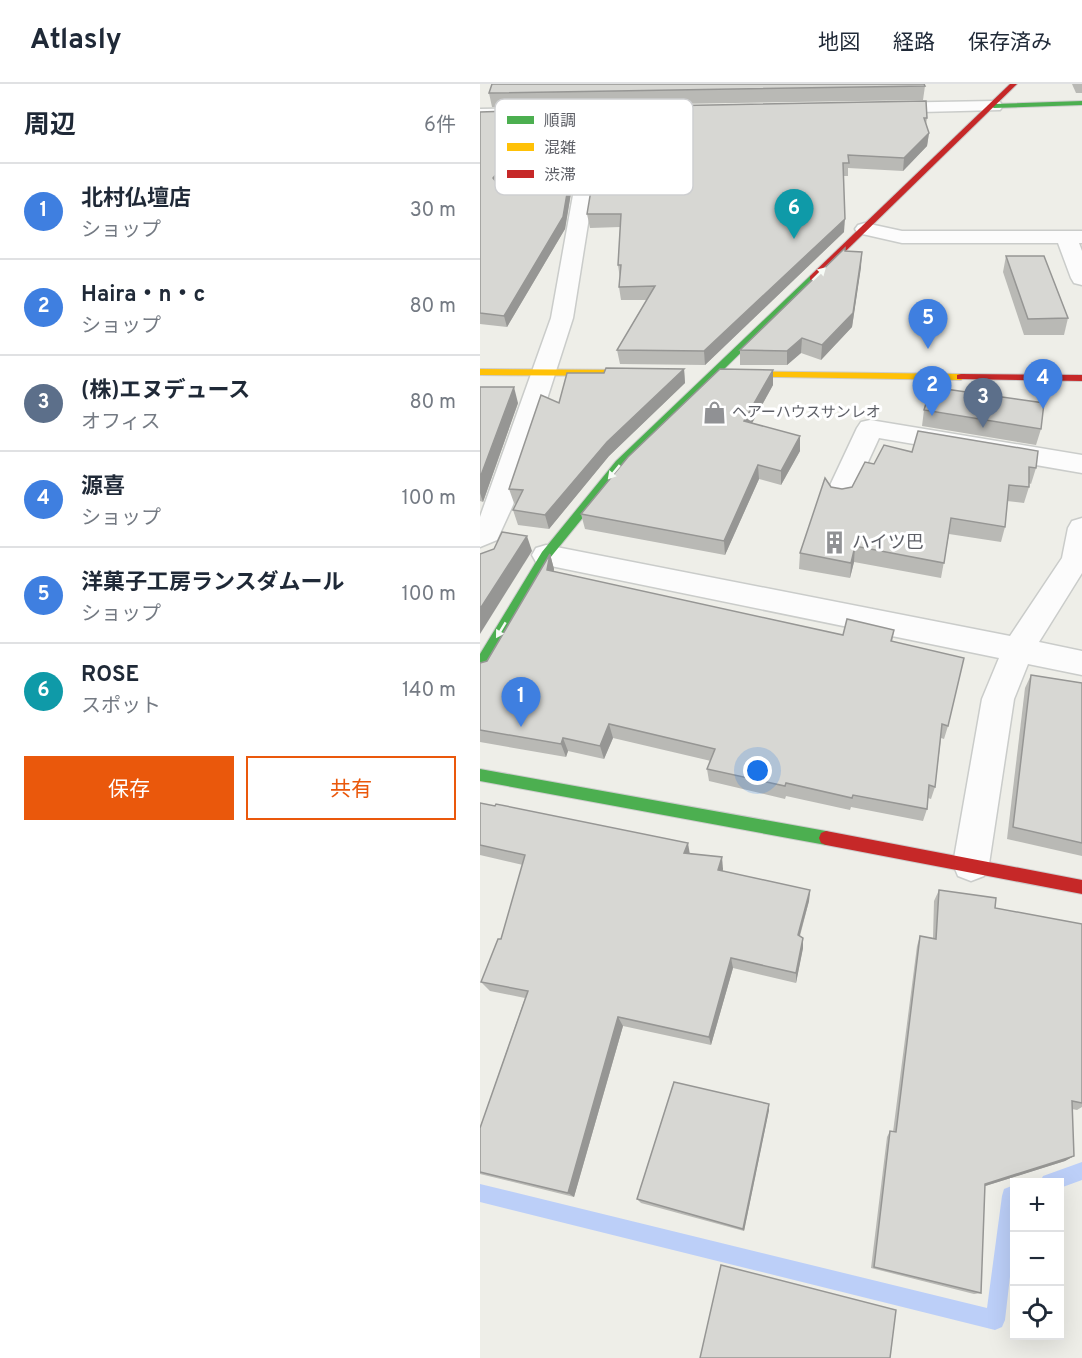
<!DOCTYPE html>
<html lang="ja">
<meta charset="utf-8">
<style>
body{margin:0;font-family:Overpass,"Noto Sans JP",sans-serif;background:#f2f2f3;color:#1f2937}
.controls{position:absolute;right:18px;bottom:18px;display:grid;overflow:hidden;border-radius:0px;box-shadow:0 6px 24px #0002}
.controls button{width:54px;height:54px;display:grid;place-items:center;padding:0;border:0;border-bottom:2px solid #e0e1e3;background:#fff;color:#1f2937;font:30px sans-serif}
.you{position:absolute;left:278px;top:687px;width:21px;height:21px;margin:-15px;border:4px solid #fff;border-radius:50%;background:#1a73e8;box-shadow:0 0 0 9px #1a73e833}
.badge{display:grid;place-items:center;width:39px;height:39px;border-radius:50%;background:#ea580c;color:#fff;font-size:20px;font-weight:700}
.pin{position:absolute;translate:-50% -50px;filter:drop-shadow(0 2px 3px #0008)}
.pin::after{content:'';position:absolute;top:32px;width:21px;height:18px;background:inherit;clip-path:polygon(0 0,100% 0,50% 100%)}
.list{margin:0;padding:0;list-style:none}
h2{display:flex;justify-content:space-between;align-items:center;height:78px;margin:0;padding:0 24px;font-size:26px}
h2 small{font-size:20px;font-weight:400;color:#747a83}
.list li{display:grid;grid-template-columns:39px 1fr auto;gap:18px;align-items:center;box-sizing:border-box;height:96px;padding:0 24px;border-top:2px solid #e0e1e3}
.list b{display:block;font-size:22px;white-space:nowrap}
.list p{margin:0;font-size:20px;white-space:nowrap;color:#747a83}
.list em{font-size:20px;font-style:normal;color:#747a83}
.actions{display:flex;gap:12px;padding:18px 24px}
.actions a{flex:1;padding:14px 0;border:2px solid #ea580c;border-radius:0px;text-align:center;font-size:21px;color:#ea580c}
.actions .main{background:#ea580c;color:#fff}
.icon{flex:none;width:33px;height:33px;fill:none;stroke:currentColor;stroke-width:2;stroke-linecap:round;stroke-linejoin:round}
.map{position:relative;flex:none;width:602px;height:1274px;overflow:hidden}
header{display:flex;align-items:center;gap:36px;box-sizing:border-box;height:84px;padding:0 30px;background:#fff;border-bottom:2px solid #e0e1e3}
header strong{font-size:28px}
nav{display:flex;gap:33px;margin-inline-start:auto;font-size:21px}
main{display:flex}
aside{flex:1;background:#fff}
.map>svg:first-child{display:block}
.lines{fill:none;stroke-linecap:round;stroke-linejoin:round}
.stream{fill:#bccff8;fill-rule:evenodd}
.street-casing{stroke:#caccca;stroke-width:3}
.fast-casing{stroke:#ccc;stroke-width:2}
.slow-casing{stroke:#ccc;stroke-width:2}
.jam-casing{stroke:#ccc;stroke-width:2}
.street{fill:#fcfcfc;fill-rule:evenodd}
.fast{fill:#4caf50;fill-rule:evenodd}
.slow{fill:#ffc107;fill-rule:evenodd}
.jam{fill:#c62828;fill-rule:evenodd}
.wall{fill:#b9b9b5}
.shaded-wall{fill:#969694}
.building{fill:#d7d7d3;stroke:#969694;stroke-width:1.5}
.oneway{fill:#f6fbf6}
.labels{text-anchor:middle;stroke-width:6;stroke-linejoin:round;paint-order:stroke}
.far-poi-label{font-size:15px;fill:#5d5f66;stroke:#fff;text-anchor:start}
.poi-label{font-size:18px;fill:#5d5f66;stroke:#fff;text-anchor:start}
.key{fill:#fff;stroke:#cecfd1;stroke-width:1.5}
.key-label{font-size:16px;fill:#5d5f66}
</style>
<header>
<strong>Atlasly</strong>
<nav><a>地図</a><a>経路</a><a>保存済み</a></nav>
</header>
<main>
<aside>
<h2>周辺<small>6件</small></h2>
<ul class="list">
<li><span class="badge" style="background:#3f7fe0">1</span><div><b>北村仏壇店</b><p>ショップ</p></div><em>30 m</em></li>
<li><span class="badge" style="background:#3f7fe0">2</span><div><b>Haira・n・c</b><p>ショップ</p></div><em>80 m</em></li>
<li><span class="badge" style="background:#5c6f8a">3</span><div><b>(株)エヌデュース</b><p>オフィス</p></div><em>80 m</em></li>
<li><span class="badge" style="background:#3f7fe0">4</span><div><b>源喜</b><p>ショップ</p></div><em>100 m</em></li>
<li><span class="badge" style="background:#3f7fe0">5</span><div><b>洋菓子工房ランスダムール</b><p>ショップ</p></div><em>100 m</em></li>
<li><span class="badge" style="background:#0f9aa8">6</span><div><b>ROSE</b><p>スポット</p></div><em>140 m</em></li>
</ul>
<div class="actions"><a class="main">保存</a><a>共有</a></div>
</aside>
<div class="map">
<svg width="602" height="1274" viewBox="0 0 602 1274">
<rect width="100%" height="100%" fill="#eeeee8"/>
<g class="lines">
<!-- stream -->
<g class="stream">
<path d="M602 1078V1096L580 1104V1098H560L563 1092Z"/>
<path d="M0 1100 507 1224 522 1112 524 1105 534 1101V1158L525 1236 522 1243 515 1246 0 1118Z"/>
</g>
<defs>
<g id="street">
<path d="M514 17 520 18 523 22 520 26 401 29 395 28 392 24 395 20 401 19Z"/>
<path d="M169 22 175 23 178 27 175 31 125 33 93 234 33 421 17 456 0 463V433L71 234 107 33 0 35V25Z"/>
<path d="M385 139 422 147H602V159H599L602 167V201L594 199 591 194 578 159H422L378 149 375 145 378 141Z"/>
<path d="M390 336 602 371V389L399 354 370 417 360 419 350 417 346 410 377 344 381 338Z"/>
<path d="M602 434V489L559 558 602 567V591L548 580 534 615 509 780 504 792 491 797 478 792 473 780 502 615 519 574 66 481 56 478 52 471 56 464 66 461 530 552 582 474 588 444 592 437Z"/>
</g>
<g id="fast">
<path d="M602 17V21L514 24 510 22 514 20Z"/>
<path d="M330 192 337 194 144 383 70 474 5 585 0 586V570L62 468 136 377Z"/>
<path d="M0 685 346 747 351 749 353 754 351 759 346 761 0 697Z"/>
</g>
<g id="slow">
<path d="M0 285 168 286 173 289 168 292 0 291Z"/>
<path d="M247 287 481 290 486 293 481 296 243 292 242 290Z"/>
</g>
<g id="jam">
<path d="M530 0H537L336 196H330V192Z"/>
<path d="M481 290 602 291V297L477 295V291Z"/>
<path d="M346 747 602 796V810L346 761 341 759 339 754 341 749Z"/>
</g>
</defs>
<!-- street casing -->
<use href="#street" class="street-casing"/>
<!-- fast casing -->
<use href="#fast" class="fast-casing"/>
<!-- slow casing -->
<use href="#slow" class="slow-casing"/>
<!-- jam casing -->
<use href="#jam" class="jam-casing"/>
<!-- street -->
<use href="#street" class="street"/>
<!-- fast -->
<use href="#fast" class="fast"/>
<!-- slow -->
<use href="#slow" class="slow"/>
<!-- jam -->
<use href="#jam" class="jam"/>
</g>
<!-- wall -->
<g class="wall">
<path d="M592 0H602V9H596Z"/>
<path d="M445 2 443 16 12 23 9 9Z"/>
<path d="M125 23 447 34 446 41 449 49 447 62 423 87 368 84V92H364V148L225 281 140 280 137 266 167 216H141L139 203 140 195 138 181 140 143 110 144 107 130Z"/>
<path d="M0 28 104 36 94 94 28 97 20 99 19 100 25 102 89 98 91 109 85 145 27 243 0 240Z"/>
<path d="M365 167 381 183 372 243 341 276 321 269 307 281H260V266Z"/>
<path d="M526 172 588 234 584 251H544L523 188Z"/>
<path d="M204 285 205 299 129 372 69 445 38 441 33 426 36 420 34 419 29 405 79 319 124 289Z"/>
<path d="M293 286V301L272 339 320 367 301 401 279 395 245 471 105 445 101 430Z"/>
<path d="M0 303 38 319 3 418 0 417Z"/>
<path d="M444 326 561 345 556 361 442 342Z"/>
<path d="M432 368 556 384 551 400 549 399V403L544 419 527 417 525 443 521 458 469 450 461 494 374 478 370 494 319 485 320 469 351 403 362 405 372 403 394 380Z"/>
<path d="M70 470 74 485V488L363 551 414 546 412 558 468 642 464 655 461 654 455 703 451 715 448 714 447 725 443 737 371 723 370 726 306 712 305 715 229 697 227 685 231 677 133 654 124 675 88 667 86 673 0 658V579L7 577Z"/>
<path d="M551 591 602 599V772L527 755 545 604Z"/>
<path d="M0 719 210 770 243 785V787L330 806 329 817 320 852 323 854V864L316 899 253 884 231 961 143 942 94 1113 0 1090V1044L45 914 10 907 1 898 21 855 43 781 0 771Z"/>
<path d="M459 806 515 824 602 840V1023L597 1026 592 1025 594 1072 585 1077 505 1102 501 1209 494 1210 391 1184 407 1053 410 1047 413 1048 437 862 440 852 453 854 454 817Z"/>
<path d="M289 1026 264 1147 161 1119 157 1115Z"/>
</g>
<!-- shaded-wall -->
<g class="shaded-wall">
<path d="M102 25 104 36 94 94 92 83Z"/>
<path d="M449 49 447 62 423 87 424 74Z"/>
<path d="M25 85 28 97 20 99 16 105 13 94 18 88Z"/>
<path d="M89 98 91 109 85 145 27 243 24 232Z"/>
<path d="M365 135 364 148 225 281 224 267Z"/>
<path d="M382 168 381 183 372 243 341 276 342 261Z"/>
<path d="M322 254 321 269 307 281V267Z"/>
<path d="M204 285 205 299 129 372 69 445 65 431 127 358Z"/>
<path d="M293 286V301L265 352 264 337Z"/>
<path d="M34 303 38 319 3 418 0 409V394Z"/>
<path d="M320 352V367L301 401V387Z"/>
<path d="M278 381 279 395 245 471 244 457Z"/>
<path d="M47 452 52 467 0 550V525Z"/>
<path d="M375 462 374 478 370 494 371 479Z"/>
<path d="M70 470 74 485 71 501 67 486Z"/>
<path d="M129 640 133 654 124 675 120 662Z"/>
<path d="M83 654 88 667 86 673 81 660Z"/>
<path d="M208 759 210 771 204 769Z"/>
<path d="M242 773 243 785 240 797 238 786Z"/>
<path d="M330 806 329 817 317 861 318 851Z"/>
<path d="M323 854V864L316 899V889Z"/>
<path d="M251 874 253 884 231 961 229 953Z"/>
<path d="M138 933 143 942 94 1113 88 1109Z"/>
<path d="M289 1020V1026L264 1147 263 1145Z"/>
<path d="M594 1072 585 1077 499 1104 505 1100Z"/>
</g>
<!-- building -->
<g class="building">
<path d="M12 0H444L445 2 9 9Z"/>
<path d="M446 17 447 34H444L449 49 424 74 368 71 369 79H363L365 135 224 267 137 266 175 202 139 203 141 181H138L141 130H107L125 23Z"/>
<path d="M102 25 92 83 25 85 18 88 13 94 18 100 25 102 89 98 83 133 24 232 0 229V28Z"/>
<path d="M365 164V167L382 168 373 229 342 261 322 254 307 267 260 266Z"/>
<path d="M526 172H564L588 234 548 235Z"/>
<path d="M126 284 204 285 127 358 65 431 33 426 43 406 29 405 61 311 79 319 87 289H124Z"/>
<path d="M240 285 293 286 264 337 320 352 301 387 278 381 244 457 101 430 148 373Z"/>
<path d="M0 303H34L0 394Z"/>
<path d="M451 303 564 319 561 345 444 326Z"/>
<path d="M438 347 558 367 556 384 549 383V403L529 401 525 443 471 434 464 479 375 462 371 479 320 469 345 394 351 403 362 405 372 403 385 378 394 380 404 361 432 368Z"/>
<path d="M22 448 47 452 0 525V470L14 465Z"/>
<path d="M70 470 67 486 363 551 367 535 414 546 411 557 484 574 468 642 462 640 455 703 449 701 447 725 373 711 372 714 306 699 305 702 227 685 235 665 129 640 120 662 83 654 81 660 0 646V579L7 577Z"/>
<path d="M551 591 602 599V759L533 743Z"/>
<path d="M0 719 15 722 16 720 208 759 204 769 242 773 238 786 330 806 318 851 323 854 316 889 251 874 229 953 138 933 88 1109 0 1088V1044L48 907 1 898 18 855H21L45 771 0 761Z"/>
<path d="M459 806 516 814 515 824 602 840V1019L592 1017 594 1072 505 1100 501 1209 394 1183 410 1047 416 1048 440 852 456 855Z"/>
<path d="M194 998 289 1020 263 1145 157 1115Z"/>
<path d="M241 1181 416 1226 410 1274H220Z"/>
</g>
<!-- one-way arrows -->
<defs><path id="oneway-solid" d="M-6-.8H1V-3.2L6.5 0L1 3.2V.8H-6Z" transform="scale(1.5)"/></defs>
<g class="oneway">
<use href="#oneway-solid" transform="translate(339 190) rotate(-44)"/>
<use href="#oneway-solid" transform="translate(134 388) rotate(130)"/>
<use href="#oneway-solid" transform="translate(21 546) rotate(121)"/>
</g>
<!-- icons -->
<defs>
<symbol id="shop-bare" viewBox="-9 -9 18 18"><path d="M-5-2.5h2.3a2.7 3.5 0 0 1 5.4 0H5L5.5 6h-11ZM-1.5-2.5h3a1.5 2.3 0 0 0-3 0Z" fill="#909194" stroke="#fff" stroke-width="2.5" paint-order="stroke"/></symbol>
<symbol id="building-bare" viewBox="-9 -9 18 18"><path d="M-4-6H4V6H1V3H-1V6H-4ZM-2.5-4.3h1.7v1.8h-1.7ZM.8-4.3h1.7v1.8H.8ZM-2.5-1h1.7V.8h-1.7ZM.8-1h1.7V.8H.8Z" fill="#909194" stroke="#fff" stroke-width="2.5" paint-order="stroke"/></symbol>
</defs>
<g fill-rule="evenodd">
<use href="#shop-bare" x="218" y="312" width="33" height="33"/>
<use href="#building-bare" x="338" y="442" width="33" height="33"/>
</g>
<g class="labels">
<!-- far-poi labels -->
<g class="far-poi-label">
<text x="252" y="333">ヘアーハウスサンレオ</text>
</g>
<!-- poi labels -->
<g class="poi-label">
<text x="372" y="464">ハイツ巴</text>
</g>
</g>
<!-- legend -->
<rect x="15" y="15" width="198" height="96" rx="9" class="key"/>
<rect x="27" y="32" width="27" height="8" fill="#4caf50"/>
<rect x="27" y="59" width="27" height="8" fill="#ffc107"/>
<rect x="27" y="86" width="27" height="8" fill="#c62828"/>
<g class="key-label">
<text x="64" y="42">順調</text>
<text x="64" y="69">混雑</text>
<text x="64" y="96">渋滞</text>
</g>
</svg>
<div class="controls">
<button>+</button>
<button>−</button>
<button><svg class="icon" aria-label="locate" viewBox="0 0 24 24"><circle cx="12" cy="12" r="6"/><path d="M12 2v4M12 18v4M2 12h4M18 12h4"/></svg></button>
</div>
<div class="you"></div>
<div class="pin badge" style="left:41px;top:643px;background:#3f7fe0">1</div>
<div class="pin badge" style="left:452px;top:332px;background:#3f7fe0">2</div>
<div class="pin badge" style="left:503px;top:344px;background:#5c6f8a">3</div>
<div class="pin badge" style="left:563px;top:325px;background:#3f7fe0">4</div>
<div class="pin badge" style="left:448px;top:265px;background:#3f7fe0">5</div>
<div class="pin badge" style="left:314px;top:155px;background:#0f9aa8">6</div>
</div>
</main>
